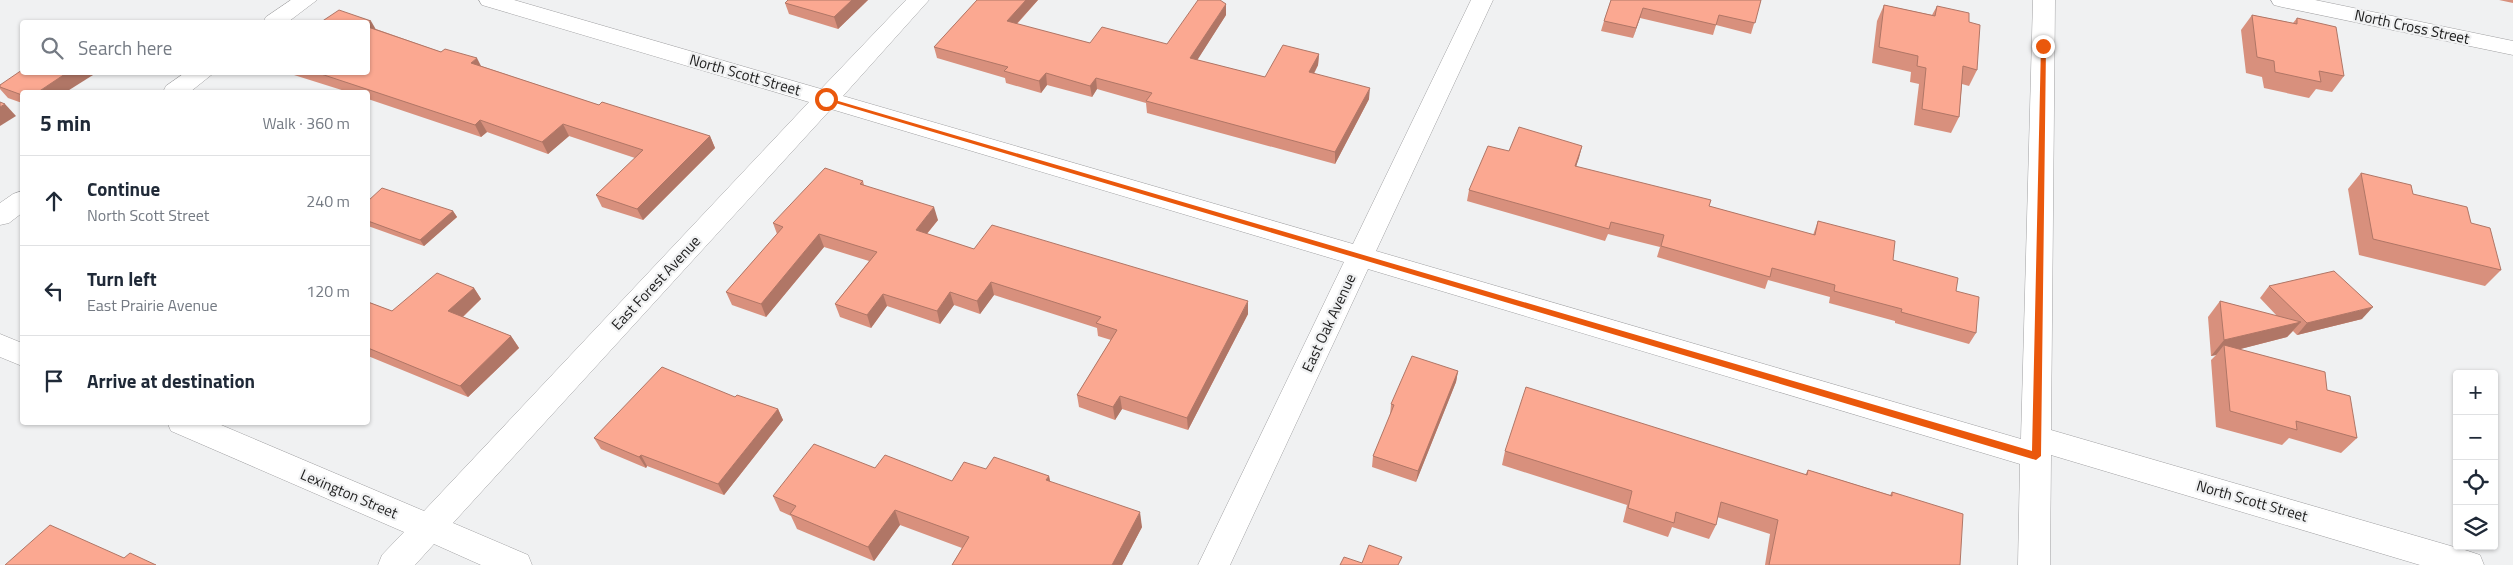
<!DOCTYPE html>
<meta charset="utf-8">
<style>
body{margin:0;font-family:"Titillium Web",sans-serif;background:#f6f6f7;color:#1f2937}
.controls{position:absolute;right:15px;bottom:15px;display:grid;overflow:hidden;border-radius:5px;box-shadow:0 1px 4px #0004}
.controls button{width:45px;height:45px;display:grid;place-items:center;padding:0;border:0;border-bottom:1px solid #e0e1e3;background:#fff;color:#1f2937;font:25px sans-serif}
.stop{position:absolute;width:15px;height:15px;margin:-11px;border:4px solid #ea580c;border-radius:50%;background:#fff}
.stop.end{background:#ea580c;border-color:#fff;box-shadow:0 1px 5px #0008}
.list{margin:0;padding:0;list-style:none}
h2{display:flex;justify-content:space-between;align-items:center;height:65px;margin:0;padding:0 20px;font-size:21px}
h2 small{font-size:16px;font-weight:400;color:#747a83}
.list li{display:grid;grid-template-columns:32px 1fr auto;gap:15px;align-items:center;box-sizing:border-box;height:90px;padding:0 20px;border-top:1px solid #e0e1e3}
.list b{display:block;font-size:19px;white-space:nowrap}
.list p{margin:0;font-size:16px;white-space:nowrap;color:#747a83}
.list em{font-size:16px;font-style:normal;color:#747a83}
.icon{flex:none;width:28px;height:28px;fill:none;stroke:currentColor;stroke-width:2;stroke-linecap:round;stroke-linejoin:round}
.map{position:relative;flex:none;width:2513px;height:565px;overflow:hidden}
.search{position:absolute;background:#fff;box-shadow:0 1px 4px #0004;left:20px;top:20px;width:350px;height:55px;display:flex;align-items:center;gap:12px;box-sizing:border-box;padding:0 18px;border-radius:5px;color:#747a83;font-size:19px}
.panel{position:absolute;background:#fff;box-shadow:0 1px 4px #0004;left:20px;top:90px;width:350px;height:335px;border-radius:5px}
.map>svg:first-child{display:block}
.lines{fill:none;stroke-linecap:round;stroke-linejoin:round}
.street-casing{stroke:#a1a1a3;stroke-width:1}
.street{fill:#fff;fill-rule:evenodd}
.wall{fill:#d8907d}
.shaded-wall{fill:#b07666}
.building{fill:#fba891;stroke:#b07666}
.route{fill:#ea580c}
.labels{text-anchor:middle;stroke-width:4.5;stroke-linejoin:round;paint-order:stroke}
.street-label{font-size:15px;fill:#202020;stroke:#f0f1f2}
</style>
<div class="map">
<svg width="2513" height="565" viewBox="0 0 2513 565">
<rect width="100%" height="100%" fill="#f0f1f2"/>
<g class="lines">
<defs>
<g id="street">
<path d="M291 0H317L288 22H263L266 17Z"/>
<path d="M479 0H514L821 89 906 0H929L843 96 1353 244 1471 0H1493L1376 251 2021 439 2033 0H2055L2051 430 2468 551 2480 555 2484 565H2420L2051 455 2050 565H2018L2020 464 1368 269 1230 565H1198L1344 262 831 109 453 523 528 555 532 565H481L434 544 415 565H378L382 555 404 532 171 431 167 422H214L424 511 809 102 482 5Z"/>
<path d="M2271 0H2315L2513 41V55L2282 7 2274 5Z"/>
<path d="M186 72H215L190 92H163L166 86Z"/>
<path d="M22 191V213L9 223 0 225V203L13 194Z"/>
<path d="M0 334 22 343V366L0 357Z"/>
</g>
</defs>
<!-- street casing -->
<use href="#street" class="street-casing"/>
<!-- street -->
<use href="#street" class="street"/>
</g>
<!-- wall -->
<g class="wall">
<path d="M868 0 838 29 789 14 785 3Z"/>
<path d="M977 0H1038L1017 24 1090 43 1167 44 1226 15 1197 60 1265 77 1319 54 1318 65 1314 74 1369 99 1335 164 1147 113 1146 103 1097 89 1092 97 1047 85 1041 93 1006 83 1005 78 937 58 934 47Z"/>
<path d="M1611 0H1761L1751 34 1716 25 1713 35 1640 18 1633 38 1601 31 1604 21Z"/>
<path d="M2499 0H2513V3Z"/>
<path d="M1884 5 1932 15 1937 6 1969 22 1977 70 1969 86 1962 84 1959 117 1951 133 1914 125 1919 84 1910 82 1911 72 1872 63 1877 21Z"/>
<path d="M2252 15 2293 23 2297 18 2344 76 2332 92 2316 89 2309 98 2264 88 2262 77 2246 73 2241 30Z"/>
<path d="M376 29 481 66 599 105 710 136 715 148 643 220 602 207 596 195 635 158 569 136 548 154 487 132 481 137 368 99V92H348L294 75 292 72H368Z"/>
<path d="M22 72H91L93 75 22 92V103L8 98 0 89V85Z"/>
<path d="M1582 146 1576 167 1709 206 1813 235 1818 221 1893 260 1956 291 1976 333 1969 344 1895 323V321L1829 303 1830 297 1768 280 1765 289 1657 257 1660 247 1608 234 1605 241 1467 201 1469 190 1509 151Z"/>
<path d="M2361 173 2413 194 2501 270 2485 286 2359 255 2348 189Z"/>
<path d="M863 181 864 185 938 220 927 234 974 249 1248 314 1188 430 1122 409 1115 420 1079 407 1077 395 1111 340 1098 336 1097 328 994 295 980 314 954 305 940 324 887 306 871 328 840 317 835 304 869 261 824 247 766 317 732 305 726 292 777 234 773 223Z"/>
<path d="M368 201 453 211 457 217 424 246 368 226Z"/>
<path d="M2269 286 2362 319 2297 335 2293 331 2287 337 2240 349 2327 390 2357 438 2341 453 2289 438 2282 445 2216 427 2211 360 2216 355 2211 356 2208 317 2220 301 2277 316 2260 298Z"/>
<path d="M474 288 481 299 463 317 511 336 519 348 468 397 368 356V302L392 311Z"/>
<path d="M1458 371 1456 382 1416 482 1372 467 1373 456 1390 416 1391 404Z"/>
<path d="M778 409 783 420 724 495 647 466 646 468 601 449 594 438Z"/>
<path d="M1505 451 1805 475 1808 470 1890 495 1892 492 1960 565H1765L1770 534 1717 517 1716 525 1709 539 1672 527 1668 537 1623 522 1627 505 1502 465Z"/>
<path d="M875 468 952 481 986 469 1049 476 1050 482 1142 527 1122 565H952L962 548 900 525 874 561 797 529 791 516 780 511 773 496Z"/>
</g>
<!-- shaded-wall -->
<g class="shaded-wall">
<path d="M852 0H868L838 29 834 17Z"/>
<path d="M1026 0H1038L1009 32 1007 21Z"/>
<path d="M1226 4V15L1191 70 1190 58Z"/>
<path d="M1643 8 1640 18 1633 38 1636 28Z"/>
<path d="M371 21 378 33 368 31V23Z"/>
<path d="M1319 54 1318 65 1308 84 1309 72Z"/>
<path d="M477 58 483 70 471 63Z"/>
<path d="M68 72H91L93 75 66 92H38Z"/>
<path d="M1046 73 1047 85 1041 93 1039 81Z"/>
<path d="M1096 78 1097 89 1092 97 1090 86Z"/>
<path d="M1370 88 1369 99 1335 164V152Z"/>
<path d="M5 104 16 116 0 126V107Z"/>
<path d="M480 120 487 132 481 137 475 125Z"/>
<path d="M563 124 569 136 548 154 542 142Z"/>
<path d="M710 136 715 148 643 220 637 209Z"/>
<path d="M1582 146 1579 158 1572 178 1575 166Z"/>
<path d="M934 207 938 220 919 243 916 230Z"/>
<path d="M453 211 457 217 424 246 420 240Z"/>
<path d="M819 234 824 247 766 317 761 304Z"/>
<path d="M991 282 994 295 980 314 977 301Z"/>
<path d="M474 288 481 299 456 323 448 311Z"/>
<path d="M950 292 954 305 940 324 937 311Z"/>
<path d="M883 294 887 306 871 328 867 315Z"/>
<path d="M1248 301V314L1188 430 1187 418Z"/>
<path d="M2373 307 2362 319 2297 335 2307 323Z"/>
<path d="M2301 322 2287 337 2225 353 2224 345 2216 355 2211 356 2224 340Z"/>
<path d="M511 336 519 348 468 397 460 386Z"/>
<path d="M1458 371 1456 382 1416 482 1418 471Z"/>
<path d="M1120 396 1122 409 1115 420 1113 407Z"/>
<path d="M778 409 783 420 724 495 718 484Z"/>
<path d="M641 455 647 466 646 468 639 457Z"/>
<path d="M1049 476 1052 491 1046 480Z"/>
<path d="M895 510 900 525 874 561 868 547Z"/>
<path d="M1140 512 1142 527 1122 565H1112Z"/>
</g>
<!-- building -->
<g class="building">
<path d="M788 0H852L834 17 785 3Z"/>
<path d="M977 0H1026L1007 21 1090 43 1102 27 1167 44 1198 0H1220L1226 4 1190 58 1265 77 1283 45 1319 54 1309 72 1370 88 1335 152 1146 101 1152 93 1096 78 1090 86 1046 73 1039 81 1004 71 1008 67 934 47Z"/>
<path d="M1611 0H1761L1755 23 1719 15 1716 25 1643 8 1636 28 1604 21Z"/>
<path d="M1884 5 1935 16 1937 6 1969 13V22L1980 25 1977 70 1963 66 1959 117 1922 109 1926 68 1917 66 1918 56 1879 47Z"/>
<path d="M339 10 371 21 368 23V22H321Z"/>
<path d="M2252 15 2297 24V18L2336 27 2344 76 2319 71 2321 82 2275 72 2274 61 2257 57Z"/>
<path d="M368 27 441 52 445 49 477 58 471 63 599 105 602 102 710 136 637 209 596 195 643 150 563 124 542 142 480 120 475 125 315 72H368Z"/>
<path d="M22 70V72H68L38 92H22V95L0 87V85Z"/>
<path d="M0 102 5 104 0 107Z"/>
<path d="M1519 127 1582 146 1575 166 1711 200 1709 206 1815 235 1818 221 1895 241 1893 260 1958 278 1956 291 1979 297 1976 333 1901 312 1902 309 1834 291 1835 285 1772 268 1770 277 1661 246 1664 235 1611 222 1609 229 1469 190 1488 146 1509 151Z"/>
<path d="M825 168 863 181 860 184 934 207 916 230 974 249 992 225 1248 301 1187 418 1120 396 1113 407 1077 395 1117 330 1096 323 1101 317 991 282 977 301 950 292 937 311 883 294 867 315 835 304 877 252 819 234 761 304 726 292 783 227 773 223Z"/>
<path d="M2361 173 2411 185 2413 194 2467 207 2471 223 2490 228 2501 270 2373 239Z"/>
<path d="M382 188 453 211 420 240 368 221V201Z"/>
<path d="M2334 271 2373 307 2307 323 2269 286Z"/>
<path d="M437 273 474 288 448 311 511 336 460 386 368 348V302L392 311Z"/>
<path d="M2220 301 2301 322 2224 340Z"/>
<path d="M2224 345 2325 372 2327 390 2350 396 2357 438 2296 421 2297 430 2230 411Z"/>
<path d="M1412 356 1458 371 1418 471 1373 456 1394 405 1391 404Z"/>
<path d="M662 367 735 397 737 395 778 409 718 484 641 455 639 457 594 438Z"/>
<path d="M1526 387 1807 475 1808 470 1892 496V492L1963 514 1960 565H1769L1778 520 1721 502 1716 525 1676 512 1674 523 1628 508 1632 491 1505 451Z"/>
<path d="M814 444 875 468 885 455 952 481 964 462 986 469 994 457 1049 476 1046 480 1140 512 1112 565H952L969 537 895 510 868 547 790 514 796 506 773 496Z"/>
<path d="M50 525 124 558 130 553 156 565H5Z"/>
<path d="M1369 545 1402 557 1398 565H1340L1344 557 1362 563Z"/>
</g>
<!-- route -->
<path class="route" d="M2041 44 2046 46 2041 456 2036 460 822 99 828 98 2032 451Z"/>
<g class="labels">
<!-- street labels -->
<g class="street-label">
<text transform="translate(2412 27) rotate(12)" y="5">North Cross Street</text>
<text transform="translate(745 75) rotate(16)" y="5">North Scott Street</text>
<text transform="translate(656 283) rotate(-47)" y="5">East Forest Avenue</text>
<text transform="translate(1329 323) rotate(-65)" y="5">East Oak Avenue</text>
<text transform="translate(349 494) rotate(23)" y="5">Lexington Street</text>
<text transform="translate(2252 501) rotate(16)" y="5">North Scott Street</text>
</g>
</g>
</svg>
<div class="controls">
<button>+</button>
<button>−</button>
<button><svg class="icon" aria-label="locate" viewBox="0 0 24 24"><circle cx="12" cy="12" r="6"/><path d="M12 2v4M12 18v4M2 12h4M18 12h4"/></svg></button>
<button><svg class="icon" aria-label="layers" viewBox="0 0 24 24"><path d="M12 4l9 5-9 5-9-5zM3 14l9 5 9-5"/></svg></button>
</div>
<div class="stop" style="left:826px;top:99px"></div>
<div class="stop end" style="left:2043px;top:46px"></div>
<div class="search"><svg class="icon" aria-label="search" viewBox="0 0 24 24"><circle cx="10" cy="10" r="6"/><path d="M15 15l6 6"/></svg>Search here</div>
<section class="panel">
<h2>5 min<small>Walk · 360 m</small></h2>
<ul class="list">
<li><svg class="icon" aria-label="ahead" viewBox="0 0 24 24"><path d="M12 20V5M6 11l6-6 6 6"/></svg><div><b>Continue</b><p>North Scott Street</p></div><em>240 m</em></li>
<li><svg class="icon" aria-label="left" viewBox="0 0 24 24"><path d="M17 20v-9H6M10 6l-5 5 5 5"/></svg><div><b>Turn left</b><p>East Prairie Avenue</p></div><em>120 m</em></li>
<li><svg class="icon" aria-label="arrive" viewBox="0 0 24 24"><path d="M6 21V4h12l-3 4 3 4H6"/></svg><div><b>Arrive at destination</b></div></li>
</ul>
</section>
</div>
